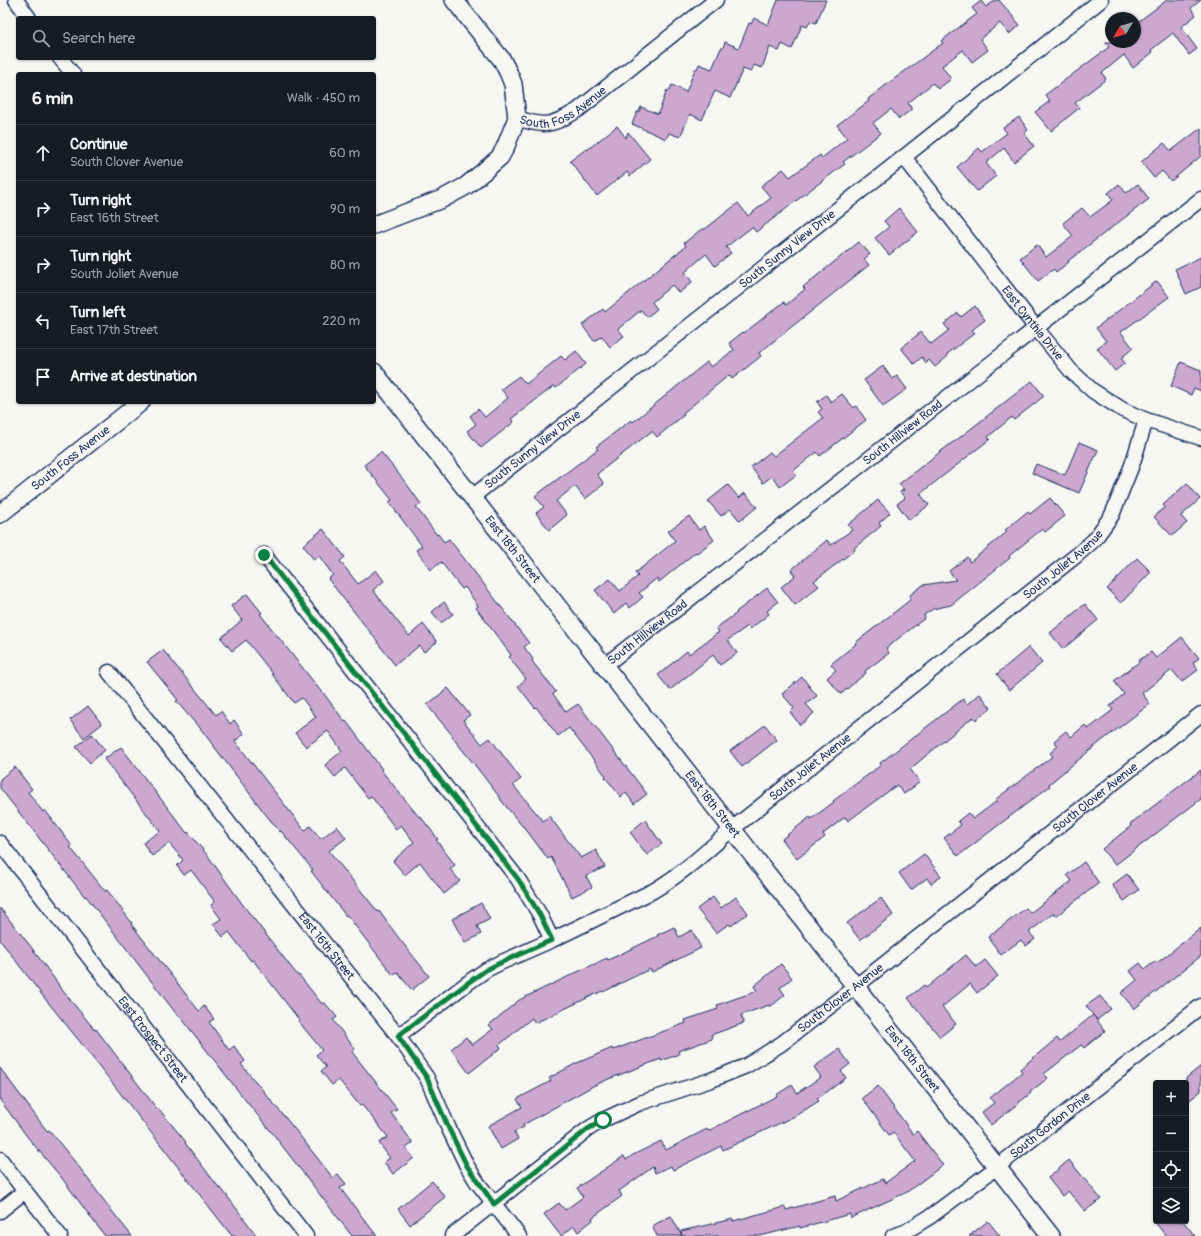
<!DOCTYPE html>
<meta charset="utf-8">
<style>
body{margin:0;font-family:Pangolin,sans-serif;background:#20242c;color:#f1f3f6}
.controls{position:absolute;right:12px;bottom:12px;display:grid;overflow:hidden;border-radius:4px;box-shadow:0 1px 3px #0004}
.controls button{width:36px;height:36px;display:grid;place-items:center;padding:0;border:0;border-bottom:1px solid #363941;background:#171b24;color:#f1f3f6;font:20px sans-serif}
.compass{position:absolute;left:1105px;top:12px;width:36px;height:36px;border-radius:50%;background:#171b24;box-shadow:0 1px 3px #0004;rotate:232deg}
.stop{position:absolute;width:12px;height:12px;margin:-9px;border:3px solid #0b8043;border-radius:50%;background:#fff}
.stop.end{background:#0b8043;border-color:#fff;box-shadow:0 1px 4px #0008}
.list{margin:0;padding:0;list-style:none}
h2{display:flex;justify-content:space-between;align-items:center;height:52px;margin:0;padding:0 16px;font-size:17px}
h2 small{font-size:13px;font-weight:400;color:#9ea1a6}
.list li{display:grid;grid-template-columns:26px 1fr auto;gap:12px;align-items:center;box-sizing:border-box;height:56px;padding:0 16px;border-top:1px solid #363941}
.list b{display:block;font-size:15px;white-space:nowrap}
.list p{margin:0;font-size:13px;white-space:nowrap;color:#9ea1a6}
.list em{font-size:13px;font-style:normal;color:#9ea1a6}
.icon{flex:none;width:22px;height:22px;fill:none;stroke:currentColor;stroke-width:2;stroke-linecap:round;stroke-linejoin:round}
.map{position:relative;flex:none;width:1201px;height:1236px;overflow:hidden}
.search{position:absolute;background:#171b24;box-shadow:0 1px 3px #0004;left:16px;top:16px;width:360px;height:44px;display:flex;align-items:center;gap:10px;box-sizing:border-box;padding:0 14px;border-radius:4px;color:#9ea1a6;font-size:15px}
.panel{position:absolute;background:#171b24;box-shadow:0 1px 3px #0004;left:16px;top:72px;width:360px;height:332px;border-radius:4px}
.map>svg:first-child{display:block}
.building{fill:#cca7d0;stroke:#1b2f5e}
.lines{fill:none;stroke-linecap:round;stroke-linejoin:round}
.minor-casing{stroke:#1b2f5e;stroke-width:17}
.tertiary-casing{stroke:#1b2f5e;stroke-width:20}
.minor{stroke:#f6f6f2;stroke-width:14}
.tertiary{stroke:#f6f6f2;stroke-width:17}
.route{stroke:#0b8043;stroke-width:5}
.labels{text-anchor:middle;stroke-width:3;stroke-linejoin:round;paint-order:stroke}
.street-label{font-size:12px;fill:#1b2f5e;stroke:#f6f6f2}
</style>
<div class="map">
<svg width="1201" height="1236" viewBox="0 0 1201 1236">
<rect width="100%" height="100%" fill="#f6f6f2"/>
<filter id="ink" filterUnits="userSpaceOnUse"><feTurbulence type="fractalNoise" baseFrequency=".025" numOctaves="2"/><feDisplacementMap in="SourceGraphic" scale="8" xChannelSelector="R" yChannelSelector="G"/><feConvolveMatrix kernelMatrix="1 2 1 2 8 2 1 2 1" color-interpolation-filters="sRGB"/></filter>
<g filter="url(#ink)">
<!-- building -->
<g class="building">
<path d="M778 0H826L816 23 810 21 807 27 802 25 792 49 782 44 779 51 770 47 762 68 754 65 751 72 743 69 730 98 715 91 702 120 690 114 680 137 669 133 666 139 632 124 637 112H639L641 107 658 114 667 90 669 91 672 85 686 92 695 69H697L699 64 712 69 721 48H723L725 42 739 48 749 23 751 24 754 18 768 25Z"/>
<path d="M996 0H999L1020 25 1009 34 1000 23 980 39 988 50 972 62 963 50 942 66 951 79 938 89 933 83 908 103 912 109 899 119 891 109 873 123 881 133 843 162 845 164 814 187 756 232 752 227 726 247 731 253 715 266 706 254 685 272 692 282 679 293 672 285 652 302 657 309 647 317 641 310 618 329 624 336 610 347 602 336 594 341 582 325 603 309 605 312 686 246 684 243 703 228 704 230 738 203 748 216 771 198 761 186 783 169 790 177 820 155 822 158 847 138 837 125 869 101 868 99 890 82 943 43 941 41 977 14 972 8 981 1 986 7Z"/>
<path d="M1167 0H1201L1191 8 1196 15 1181 27 1197 49 1189 55 1173 33 1151 50 1153 52 1133 68 1124 55 1102 73 1106 79 1075 103 1079 108 1051 131 1035 112 1050 101 1045 95 1109 47 1105 42H1135V24Z"/>
<path d="M1019 117 1028 130 1024 133 1034 146 1014 162 1004 148 986 163 996 176 977 191 957 167 979 148 982 152 1007 133 1003 128Z"/>
<path d="M617 126 626 138 628 132 650 159 630 176 627 172 597 196 570 161 586 149 587 150Z"/>
<path d="M1201 128V156L1171 181 1162 171 1154 178 1141 162 1164 143 1171 151Z"/>
<path d="M1119 184 1126 193 1138 184 1149 199 1068 261 1069 262 1056 272 1054 269 1038 281 1020 258 1037 245 1046 257 1073 236 1063 223 1082 208 1090 217 1113 200 1108 193Z"/>
<path d="M899 208 918 232 889 255 875 238 889 227 884 221Z"/>
<path d="M859 242 870 254 864 259 869 265 759 353 761 356 755 361 732 379 729 375 683 413 684 415 657 437 652 431 597 474 604 484 585 499 575 486 556 501 567 515 549 530 536 513 544 507 535 496 598 449 596 447 631 420 633 422 707 362 711 367 734 350 729 343 743 332 744 333 784 302 786 305 805 289 803 287Z"/>
<path d="M1201 257V287L1186 294 1175 269Z"/>
<path d="M1157 281 1169 297 1121 332 1133 348 1121 358 1125 363 1115 371 1097 348 1106 341 1096 328Z"/>
<path d="M975 306 985 320 972 330 975 333 947 354 948 356 935 367 929 360 926 363 922 357 914 364 901 348 921 332 931 344 949 330 944 324 958 313 961 317Z"/>
<path d="M576 351 586 364 556 388 554 386 511 419 514 422 481 448 467 431 476 424 470 416 478 409 485 417 508 398 501 389 519 376 526 384 561 356 565 360Z"/>
<path d="M1181 362 1201 370V391L1194 388 1191 395 1171 386Z"/>
<path d="M883 366 892 379 897 376 907 389 883 406 864 380Z"/>
<path d="M1032 381 1044 396 1014 420 1012 417 988 437 990 439 920 494 929 505 909 520 897 504 905 498 900 492 904 490 899 484 953 442H954Z"/>
<path d="M842 394 854 408 856 406 866 420 820 456 817 452 793 471 796 475 780 487 772 476 763 483 751 467 770 452 774 456 823 418 818 412 822 409 817 402 826 395 831 402Z"/>
<path d="M1079 442 1098 450 1079 493 1032 473 1036 464 1065 475Z"/>
<path d="M381 452 406 483 421 504 416 507 437 535 438 534 444 542 449 539 529 643 524 647 533 659 532 661 556 692 553 694 566 712 578 704 647 794 634 804 626 793 621 797 605 777 606 776 569 728 558 736 536 707 535 708 518 686 526 679 509 657 511 655 476 608 478 606 465 587 462 589 441 562 431 570 416 550 422 546 389 502 392 500 364 465Z"/>
<path d="M1187 483 1200 499 1181 516 1187 523 1172 536 1154 517 1165 507 1163 505Z"/>
<path d="M728 485 739 498 745 493 757 507 740 521 730 509 721 516 708 501Z"/>
<path d="M1050 498 1065 516 1045 532 1042 529 1009 556 1010 558 951 605 933 609 924 615 925 618 886 648 889 653 865 671 866 673 841 694 827 678 836 670 831 664 856 644 855 643 910 600V595L923 585 956 580 949 571 967 557 970 562 1007 532 1005 530 1028 511 1030 514Z"/>
<path d="M878 500 890 513 879 523 881 526 854 548 855 550 814 581 819 586 795 605 781 587 795 576 791 570 827 540 831 545 852 530 848 525Z"/>
<path d="M689 516 699 530 704 526 714 540 697 553 696 552 659 582 657 578 639 593 643 597 630 608 626 603 614 614 595 590 610 579 620 591 638 576 635 573 675 541 668 531Z"/>
<path d="M323 529 345 557 340 561 358 584 376 570 384 581 373 590 409 636 423 624 437 642 424 652 419 646 395 665 377 642H378L328 579 333 575 319 556 314 560 303 545Z"/>
<path d="M1137 558 1151 572 1121 603 1107 589Z"/>
<path d="M767 588 778 602 767 611 769 614 750 629 748 626 728 640 737 653 720 665 713 655 670 690 658 675 687 651 689 654 719 632 716 628 737 613 736 612Z"/>
<path d="M247 594 262 613 260 614 320 690H321L345 722 346 721 382 769 381 770 419 817 420 816 438 839 436 840 455 865 450 869 460 881 444 894 420 862 405 875 393 861 414 842 401 825 396 829 371 796 368 798 345 768 335 777 325 765 342 751 328 731 306 747 295 733 316 717 302 698 294 703 272 674H273L246 640 232 651 221 638 242 620 231 606Z"/>
<path d="M444 602 453 614 441 623 432 612Z"/>
<path d="M1085 604 1098 620 1063 649 1050 633Z"/>
<path d="M1182 637 1199 658 1193 663 1198 670 1182 682 1172 670 1142 693 1150 704 1099 743 1049 784 1050 786 958 856 944 838 961 825 958 821 968 813 973 819 997 801 996 799 1053 756 1050 753 1058 746 1054 741 1066 731 1071 737 1085 725 1088 729 1113 710 1110 706 1124 694 1114 681 1139 662 1138 661 1151 652 1156 658Z"/>
<path d="M1029 647 1042 663 1009 690 997 674Z"/>
<path d="M163 650 216 715 221 711 230 724 234 720 244 734 235 741 305 831 310 826 321 839 337 826 346 838 329 851 378 912 379 911 398 937 429 976 412 990 397 972 393 975 347 915 346 916 311 871 313 870 281 831 280 832 263 811 197 724H196L176 701 178 700 147 662Z"/>
<path d="M802 677 817 696 806 704 814 713 800 725 790 712 794 708 782 694Z"/>
<path d="M448 688 470 715 463 720 482 744 490 738 521 779 513 785 543 821 549 816 581 858 596 850 605 867 586 876 592 887 572 897 551 857 548 859 524 827H523L500 799H501L474 764 452 737 453 736 427 705Z"/>
<path d="M980 694 991 708 976 720 973 717 910 769 920 782 904 794 897 785 848 821 845 817 823 834 825 837 797 859 782 839 810 817 811 819 834 802 833 801 881 765 880 763 963 699 967 704Z"/>
<path d="M88 706 102 724 84 738 70 720Z"/>
<path d="M765 725 777 740 742 767 730 751Z"/>
<path d="M92 734 105 750 90 763 76 747Z"/>
<path d="M121 747 187 833 188 832 208 856 243 905 298 976 299 975 322 1004 324 1002 337 1017 333 1020 355 1049 352 1052 397 1109 391 1113 413 1143 406 1148 414 1158 393 1174 384 1162 390 1158 379 1143 388 1137 362 1105 360 1106 339 1080 332 1085 321 1071 326 1067 316 1055 322 1050 299 1022 300 1021 253 960 251 961 229 932 223 937 213 924 221 919 211 905 215 902 191 870 184 875 177 866 183 860 169 843 152 856 143 843 160 831 104 759Z"/>
<path d="M15 767 32 789 28 792 43 812 45 810 72 846 70 847 105 891 107 890 132 923 131 924 199 1011 204 1006 214 1019 209 1022 229 1050 234 1046 245 1061 241 1064 293 1127 333 1178 338 1174 346 1184 340 1188 377 1236H352L273 1134 246 1101 179 1015 178 1016 86 896 85 897 0 788V779Z"/>
<path d="M1201 770V799L1115 865 1102 849 1131 826 1130 824Z"/>
<path d="M645 820 662 844 647 855 630 832Z"/>
<path d="M924 854 941 876 931 884 927 878 911 890 899 873Z"/>
<path d="M1084 862 1099 883 1056 916 1054 913 1029 932 1035 939 1026 946 1021 940 1001 955 988 937 1026 908 1030 913 1072 881 1067 875Z"/>
<path d="M1127 874 1139 890 1124 901 1112 885Z"/>
<path d="M713 897 721 908 736 897 748 913 731 926 729 924 716 933 697 909Z"/>
<path d="M881 898 893 915 860 940 847 923Z"/>
<path d="M481 903 490 919 477 926 481 934 465 943 452 919Z"/>
<path d="M0 908 28 943 59 985H58L95 1030 96 1029 157 1109 158 1108 186 1142 185 1143 220 1189 221 1188 257 1236H232L81 1043 42 995 0 940Z"/>
<path d="M674 927 679 937 692 930 701 948 652 972 650 969 603 992 602 991 535 1023 532 1018 499 1045 501 1048 469 1073 451 1049 466 1037 472 1045 493 1029 489 1025 519 1000 607 958 608 960 658 936 657 935Z"/>
<path d="M1201 928V956L1134 1009 1121 993 1137 980 1130 971 1140 963 1145 969 1156 961 1157 963Z"/>
<path d="M966 955 976 967 985 960 998 976 977 993 970 984 942 1007 956 1024 940 1037 908 998 924 985 926 988Z"/>
<path d="M781 964 792 978 780 988 785 995 770 1007 769 1005 741 1015 744 1023 711 1035 712 1039 678 1051 679 1054 661 1061V1059L611 1078 593 1086 523 1125 524 1127 514 1132 518 1139 501 1149 488 1126 522 1107 517 1099 551 1081 549 1078 575 1064 612 1048 613 1050 686 1023 685 1020 718 1009 717 1005 757 991 754 986Z"/>
<path d="M1100 996 1111 1009 1097 1020 1086 1006Z"/>
<path d="M1093 1015 1105 1031 1084 1048 1081 1045 1044 1074 1048 1078 1030 1092 1031 1093 991 1125 982 1112 994 1103 990 1098 1022 1072 1020 1069 1057 1038 1060 1042Z"/>
<path d="M839 1049 850 1064 841 1071 846 1078 817 1099 819 1101 795 1116 723 1150 721 1146 673 1170 671 1166 655 1173 653 1167 619 1191 622 1196 592 1218 593 1220 578 1232 574 1226 561 1236 544 1214 559 1203 565 1210 583 1197 577 1188 624 1156 626 1160 633 1155 661 1141 666 1150 707 1129 708 1131 777 1096 776 1095 792 1085 797 1093 821 1077 814 1067Z"/>
<path d="M1201 1066V1091L1186 1103V1078Z"/>
<path d="M0 1068 47 1131 49 1130 79 1167 111 1210 132 1236H105L95 1223 61 1177 29 1139 0 1100Z"/>
<path d="M878 1086 913 1134 917 1131 943 1165 907 1192 851 1218 850 1214 800 1228V1226L760 1236H682L681 1231 733 1219V1221L785 1207 786 1210 835 1196 836 1201 883 1179 885 1183 915 1161 893 1132 889 1135 862 1098Z"/>
<path d="M1069 1160 1101 1199 1085 1211 1068 1191 1062 1196 1048 1178Z"/>
<path d="M432 1181 445 1197 410 1225 398 1209Z"/>
<path d="M671 1216 682 1236H657L652 1226Z"/>
<path d="M988 1221 1000 1236H969Z"/>
<path d="M1154 1221H1183L1195 1236H1166Z"/>
</g>
<g class="lines">
<defs>
<g id="minor">
<path d="M16 0 29 18"/>
<path d="M60 58 73 74"/>
<path id="s1" d="M517 118C526 121 536 124 545 124 557 123 568 116 578 110L716 0"/>
<path id="s2" d="M904 157 1036 328 1071 371 1093 391 1123 410 1146 420 1201 438"/>
<path id="s3" d="M472 497 904 157 1101 0"/>
<path d="M264 555 518 879 540 915 552 940"/>
<path id="s4" d="M604 666 1201 199"/>
<path id="s5" d="M109 672 398 1036 427 1078 449 1129 467 1166 477 1182 519 1236"/>
<path id="s6" d="M0 843 306 1236"/>
<path id="s7" d="M398 1036 469 982 486 970 502 962 552 940 653 891C682 874 707 851 732 829L1077 555 1094 540 1112 515 1132 465 1146 420"/>
<path d="M0 1159 60 1236"/>
<path d="M0 1211 25 1191"/>
<path id="s8" d="M452 1236 588 1129 603 1120 640 1103 711 1080 746 1066 781 1044 855 987 1201 714"/>
<path id="s9" d="M893 1236 905 1232 931 1216 997 1167 1201 1006"/>
</g>
<g id="tertiary">
<path d="M374 225 442 199 466 186 483 172 500 157 505 148 517 118 513 84 509 74 502 60 454 0"/>
<path id="s10" d="M374 372 1051 1236"/>
<path id="s11" d="M0 514 141 402"/>
</g>
</defs>
<!-- minor casing -->
<use href="#minor" class="minor-casing"/>
<!-- tertiary casing -->
<use href="#tertiary" class="tertiary-casing"/>
<!-- minor -->
<use href="#minor" class="minor"/>
<!-- tertiary -->
<use href="#tertiary" class="tertiary"/>
</g>
</g>
<g class="lines" filter="url(#ink)">
<!-- route -->
<path class="route" d="M264 555 518 879 540 915 552 940 502 962 486 970 469 982 398 1036 427 1078 449 1129 467 1166 494 1204 588 1129 603 1120"/>
</g>
<g class="labels">
<!-- street labels -->
<g class="street-label">
<text dy="4" stroke="none"><textPath href="#s1" startOffset="51">South Foss Avenue</textPath></text>
<text dy="4" stroke="none"><textPath href="#s3" startOffset="401">South Sunny View Drive</textPath></text>
<text dy="4" stroke="none"><textPath href="#s2" startOffset="210">East Cynthia Drive</textPath></text>
<text dy="4" stroke="none"><textPath href="#s4" startOffset="379">South Hillview Road</textPath></text>
<text dy="4" stroke="none"><textPath href="#s3" startOffset="77">South Sunny View Drive</textPath></text>
<text dy="4" stroke="none"><textPath href="#s11" startOffset="90">South Foss Avenue</textPath></text>
<text dy="4" stroke="none"><textPath href="#s10" startOffset="225">East 18th Street</textPath></text>
<text dy="4" stroke="none"><textPath href="#s7" startOffset="819">South Joliet Avenue</textPath></text>
<text dy="4" stroke="none"><textPath href="#s4" startOffset="55">South Hillview Road</textPath></text>
<text dy="4" stroke="none"><textPath href="#s7" startOffset="495">South Joliet Avenue</textPath></text>
<text dy="4" stroke="none"><textPath href="#s8" startOffset="784">South Clover Avenue</textPath></text>
<text dy="4" stroke="none"><textPath href="#s10" startOffset="549">East 18th Street</textPath></text>
<text dy="4" stroke="none"><textPath href="#s5" startOffset="350">East 16th Street</textPath></text>
<text dy="4" stroke="none"><textPath href="#s8" startOffset="460">South Clover Avenue</textPath></text>
<text dy="4" stroke="none"><textPath href="#s6" startOffset="249">East Prospect Street</textPath></text>
<text dy="4" stroke="none"><textPath href="#s10" startOffset="873">East 18th Street</textPath></text>
<text dy="4" stroke="none"><textPath href="#s9" startOffset="193">South Gordon Drive</textPath></text>
</g>
</g>
</svg>
<div class="controls">
<button>+</button>
<button>−</button>
<button><svg class="icon" aria-label="locate" viewBox="0 0 24 24"><circle cx="12" cy="12" r="6"/><path d="M12 2v4M12 18v4M2 12h4M18 12h4"/></svg></button>
<button><svg class="icon" aria-label="layers" viewBox="0 0 24 24"><path d="M12 4l9 5-9 5-9-5zM3 14l9 5 9-5"/></svg></button>
</div>
<svg class="compass" viewBox="-18 -18 36 36"><path d="M0-13l5 13h-10z" fill="#e53935"/><path d="M0 13l5-13h-10z" fill="#9ea1a6"/></svg>
<div class="stop" style="left:603px;top:1120px"></div>
<div class="stop end" style="left:264px;top:555px"></div>
<div class="search"><svg class="icon" aria-label="search" viewBox="0 0 24 24"><circle cx="10" cy="10" r="6"/><path d="M15 15l6 6"/></svg>Search here</div>
<section class="panel">
<h2>6 min<small>Walk · 450 m</small></h2>
<ul class="list">
<li><svg class="icon" aria-label="ahead" viewBox="0 0 24 24"><path d="M12 20V5M6 11l6-6 6 6"/></svg><div><b>Continue</b><p>South Clover Avenue</p></div><em>60 m</em></li>
<li><svg class="icon" aria-label="right" viewBox="0 0 24 24"><path d="M7 20v-9h11M14 6l5 5-5 5"/></svg><div><b>Turn right</b><p>East 16th Street</p></div><em>90 m</em></li>
<li><svg class="icon" aria-label="right" viewBox="0 0 24 24"><path d="M7 20v-9h11M14 6l5 5-5 5"/></svg><div><b>Turn right</b><p>South Joliet Avenue</p></div><em>80 m</em></li>
<li><svg class="icon" aria-label="left" viewBox="0 0 24 24"><path d="M17 20v-9H6M10 6l-5 5 5 5"/></svg><div><b>Turn left</b><p>East 17th Street</p></div><em>220 m</em></li>
<li><svg class="icon" aria-label="arrive" viewBox="0 0 24 24"><path d="M6 21V4h12l-3 4 3 4H6"/></svg><div><b>Arrive at destination</b></div></li>
</ul>
</section>
</div>
